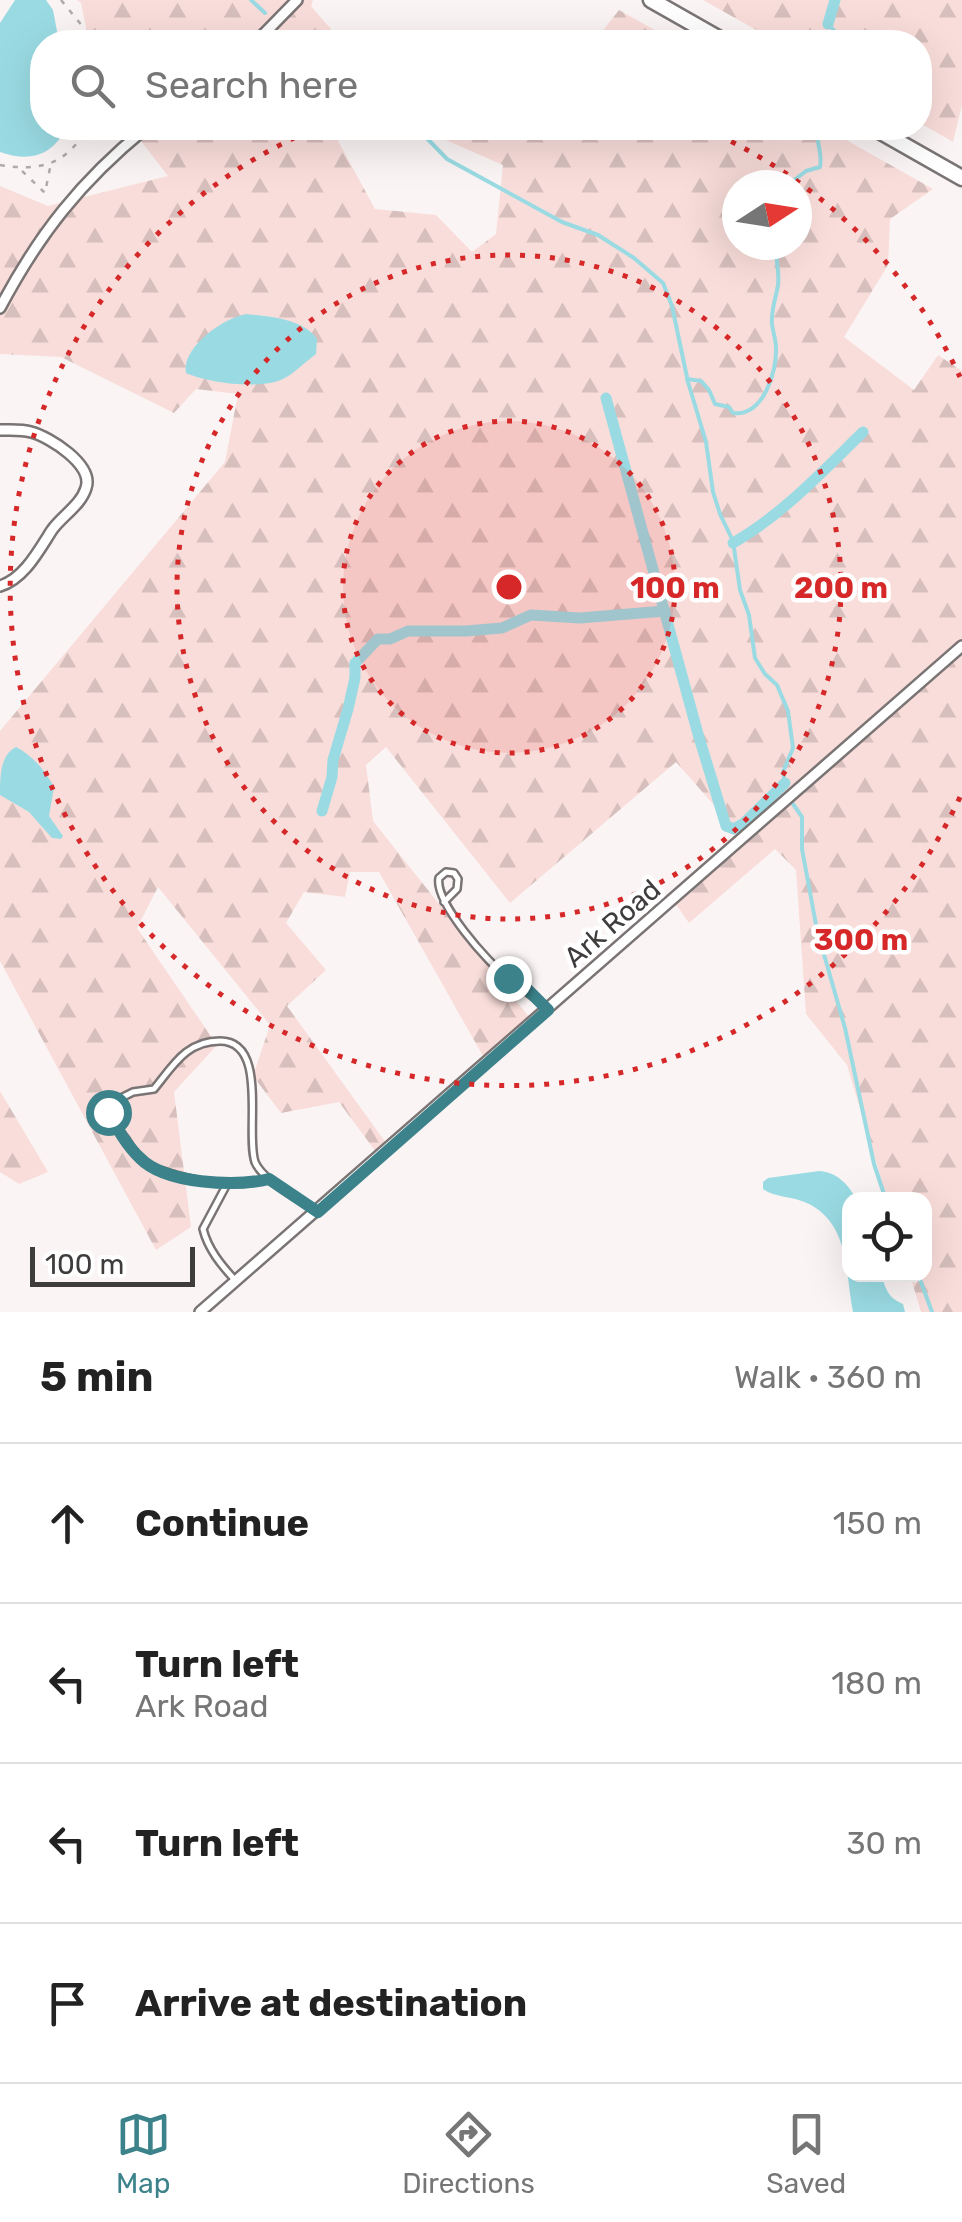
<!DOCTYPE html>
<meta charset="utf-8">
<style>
body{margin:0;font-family:Rubik,sans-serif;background:#f6f6f6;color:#222}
.controls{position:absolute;right:30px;bottom:30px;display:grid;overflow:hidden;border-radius:20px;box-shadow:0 10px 40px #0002}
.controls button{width:90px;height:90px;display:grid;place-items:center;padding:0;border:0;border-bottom:2px solid #e0e0e0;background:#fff;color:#222;font:50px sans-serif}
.compass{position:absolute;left:722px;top:170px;width:90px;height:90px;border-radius:50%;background:#fff;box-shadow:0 10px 40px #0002;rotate:78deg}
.scale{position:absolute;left:30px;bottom:25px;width:165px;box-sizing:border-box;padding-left:10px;border:5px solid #3f3c3c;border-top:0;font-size:28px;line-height:35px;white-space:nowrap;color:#3f3c3c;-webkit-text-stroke:8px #fff;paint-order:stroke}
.stop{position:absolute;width:30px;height:30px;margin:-22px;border:8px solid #3b828a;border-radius:50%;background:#fff}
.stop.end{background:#3b828a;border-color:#fff;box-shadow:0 2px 10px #0008}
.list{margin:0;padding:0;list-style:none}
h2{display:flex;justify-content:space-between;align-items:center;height:130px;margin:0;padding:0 40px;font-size:42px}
h2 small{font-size:32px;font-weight:400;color:#767676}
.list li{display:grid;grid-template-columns:65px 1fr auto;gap:30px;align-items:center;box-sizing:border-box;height:160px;padding:0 40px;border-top:2px solid #e0e0e0}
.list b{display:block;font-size:38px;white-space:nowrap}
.list p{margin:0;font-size:32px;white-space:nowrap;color:#767676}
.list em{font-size:32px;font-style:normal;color:#767676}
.icon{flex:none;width:55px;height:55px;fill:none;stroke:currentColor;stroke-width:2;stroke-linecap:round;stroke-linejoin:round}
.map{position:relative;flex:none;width:962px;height:1312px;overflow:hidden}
.search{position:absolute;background:#fff;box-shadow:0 10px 40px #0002;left:30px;right:30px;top:30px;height:110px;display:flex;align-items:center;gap:25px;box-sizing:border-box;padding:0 35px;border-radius:40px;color:#767676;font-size:38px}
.sheet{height:770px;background:#fff}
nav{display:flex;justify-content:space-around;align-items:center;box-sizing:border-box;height:140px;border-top:2px solid #e0e0e0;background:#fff;font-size:28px;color:#767676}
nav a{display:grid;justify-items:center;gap:5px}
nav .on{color:#3b828a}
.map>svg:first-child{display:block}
.forest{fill:url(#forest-firs);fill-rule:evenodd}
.water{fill:#9adbe3}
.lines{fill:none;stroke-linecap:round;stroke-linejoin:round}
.stream{stroke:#9adbe3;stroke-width:4}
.canal{stroke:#9adbe3;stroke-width:11}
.service-casing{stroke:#7a7474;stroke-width:10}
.minor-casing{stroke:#7a7474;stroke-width:14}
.primary-casing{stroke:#7a7474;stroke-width:19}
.path{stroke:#b0aaaa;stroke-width:2.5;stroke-dasharray:5 8;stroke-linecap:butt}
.service{stroke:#fff;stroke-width:5}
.minor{stroke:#fff;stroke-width:9}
.primary{stroke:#fff;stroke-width:14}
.route{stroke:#3b828a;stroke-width:12}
.ring{fill:none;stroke:#d62828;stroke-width:5;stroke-dasharray:5 10}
.labels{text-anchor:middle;stroke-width:9;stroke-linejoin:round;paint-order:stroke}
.street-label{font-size:28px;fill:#3f3c3c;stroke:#fff}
.centre{fill:#d62828;stroke:#fff;stroke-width:5}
.ring-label{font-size:30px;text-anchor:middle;font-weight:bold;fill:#d62828;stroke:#fff;stroke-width:9;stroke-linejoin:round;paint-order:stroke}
</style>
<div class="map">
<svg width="962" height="1312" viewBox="0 0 962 1312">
<defs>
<pattern id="forest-firs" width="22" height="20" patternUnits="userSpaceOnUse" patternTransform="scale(2.5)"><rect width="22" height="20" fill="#f9ddda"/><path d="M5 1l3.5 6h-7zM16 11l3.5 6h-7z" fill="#d6bfbc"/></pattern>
</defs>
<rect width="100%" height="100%" fill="#fbf4f4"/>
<!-- forest -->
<g class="forest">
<path d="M77 0H313L311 6 342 42H89L81 3Z"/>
<path d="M703 0H962V105L953 142 920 123V42H778Z"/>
<path d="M619 10 676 42H594Z"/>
<path d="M131 128H331L375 209 436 215 472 252 496 234 503 165 432 134 437 128H825L933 189 890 219 888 265 844 337 914 390 938 355 962 371V1312H921L910 1275 924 1274V1200L887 1199 847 1065 806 1014 796 870 775 849 689 923 673 900 743 838 676 762 510 903 386 747 366 765 373 821 533 1022 487 1063 379 872H350L345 897 304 892 286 923 326 970 287 1006 389 1147 379 1156 339 1102 281 1113 253 1076 270 1025 158 887 137 928 217 1045 174 1092 191 1227 156 1250 0 961V731L225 462 238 394 196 389 174 413 61 357 0 354V186L48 206 168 176ZM737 185H797V245H737Z"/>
<path d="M0 1091 48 1172 19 1184 0 1172Z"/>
</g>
<!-- water -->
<g class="water">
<path d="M15 0H46L53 10 59 42H42V128H66C52 157 28 162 0 152V23Z"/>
<path d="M246 314C269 316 304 319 317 339L316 354C305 362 295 373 283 379 261 390 208 383 186 373 181 348 223 318 246 314Z"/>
<path d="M16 747C33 756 45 770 54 787L49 816 63 836 61 839 52 838 29 812 0 795C0 777 0 755 16 747Z"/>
<path d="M819 1171C837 1172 849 1185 856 1199L850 1200V1274L881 1275C886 1289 888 1298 903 1304L905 1312H853C845 1273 850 1225 809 1204 794 1196 775 1198 763 1189V1182L768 1178Z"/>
</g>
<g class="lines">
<!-- stream -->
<g class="stream">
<path d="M251 0 265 13"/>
<path d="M828 24 845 42"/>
<path d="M286 32 303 42"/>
<path d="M417 128 447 159 562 222 598 235 634 258 663 283 672 306 688 382 706 442 713 492 720 514 733 541 740 590 749 615 755 658 765 674 777 685 788 711 793 748 783 772 785 783"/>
<path d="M792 185 793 181 806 171 820 167C823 153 815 141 818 128"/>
<path d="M687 379 701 381 709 390 715 404 729 407 733 413C763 417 777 372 776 348 776 340 773 332 772 324 771 309 776 298 778 285 780 272 775 258 776 245"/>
<path d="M793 804 802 817V849L817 930 845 1028 874 1164 886 1200"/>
<path d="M918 1274 932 1312"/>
</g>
<!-- canal -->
<g class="canal">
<path d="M828 24 835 0"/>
<path d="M606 398 698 734 726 826 734 829 744 823 785 783"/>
<path d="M733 543C782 515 823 471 863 432"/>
<path d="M322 811 332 777 333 760 348 709 355 678V663L378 639H390L408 631H466L502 628 531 615 580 618 665 611"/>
</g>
<defs>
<g id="service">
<path d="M444 902 457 889 458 879 454 873 446 872 439 878C434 902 489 964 508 978 522 989 533 995 545 1007"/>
<path d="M269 1179C237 1187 208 1184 176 1175 163 1171 150 1168 140 1159 135 1153 130 1146 126 1139 118 1129 110 1119 107 1105L133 1092 154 1089C173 1066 186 1041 220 1041 269 1041 245 1132 255 1162 262 1180 299 1199 315 1210"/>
<path d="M227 1184 203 1229C208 1249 221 1265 235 1280"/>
</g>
<g id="minor">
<path d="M256 42 297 0"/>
<path d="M0 308C39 234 81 181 146 128"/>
<path d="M0 430C10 430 21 429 31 432 50 437 94 465 86 488 81 505 62 516 52 530 39 550 24 579 0 586"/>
<path d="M200 1312 962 646"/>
</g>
<g id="primary">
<path d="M651 0 725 42"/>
<path d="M874 128 962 178"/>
</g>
</defs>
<!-- service casing -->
<use href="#service" class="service-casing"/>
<!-- minor casing -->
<use href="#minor" class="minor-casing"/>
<!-- primary casing -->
<use href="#primary" class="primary-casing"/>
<!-- path -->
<g class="path">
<path d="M61 0 92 38 90 42"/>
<path d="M101 128 116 138"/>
<path d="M0 165C22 169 48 169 66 154 75 147 82 136 89 128"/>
<path d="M22 171 45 193 51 163"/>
</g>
<!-- service -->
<use href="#service" class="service"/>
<!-- minor -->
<use href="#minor" class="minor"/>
<!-- primary -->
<use href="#primary" class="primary"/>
</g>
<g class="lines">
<!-- route -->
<path class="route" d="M108 1112C117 1128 127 1146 140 1158 165 1184 235 1187 269 1179L318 1212 548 1010 528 990 508 978"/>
</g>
<!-- distance rings -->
<circle cx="509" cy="587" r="166" fill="#d62828" fill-opacity=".12"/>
<g class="ring">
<circle cx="509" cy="587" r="166"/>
<circle cx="509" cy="587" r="332"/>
<path d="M960 797A498 498 0 1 1 314 129M704 129A498 498 0 0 1 960 377"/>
</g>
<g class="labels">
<!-- street labels -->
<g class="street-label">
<text transform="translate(612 923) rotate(-41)" y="10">Ark Road</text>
</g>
</g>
<circle cx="509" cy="587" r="15" class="centre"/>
<g class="ring-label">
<text x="675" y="598">100 m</text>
<text x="841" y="598">200 m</text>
<text x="861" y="950">300 m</text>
</g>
</svg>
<div class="controls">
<button><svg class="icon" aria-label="locate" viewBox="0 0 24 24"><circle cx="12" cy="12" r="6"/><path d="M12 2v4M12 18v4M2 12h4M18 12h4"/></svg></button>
</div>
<svg class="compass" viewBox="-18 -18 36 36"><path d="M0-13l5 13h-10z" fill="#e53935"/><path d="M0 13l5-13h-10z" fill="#767676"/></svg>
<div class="scale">100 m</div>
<div class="stop" style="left:108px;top:1112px"></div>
<div class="stop end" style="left:508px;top:978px"></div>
<div class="search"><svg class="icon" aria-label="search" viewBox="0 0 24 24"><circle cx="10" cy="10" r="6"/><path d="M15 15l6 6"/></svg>Search here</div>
</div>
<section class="sheet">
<h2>5 min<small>Walk · 360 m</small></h2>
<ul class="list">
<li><svg class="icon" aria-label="ahead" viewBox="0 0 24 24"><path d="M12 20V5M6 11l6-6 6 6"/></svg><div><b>Continue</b></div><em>150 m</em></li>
<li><svg class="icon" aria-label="left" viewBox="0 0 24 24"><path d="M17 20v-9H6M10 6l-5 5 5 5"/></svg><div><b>Turn left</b><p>Ark Road</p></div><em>180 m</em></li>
<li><svg class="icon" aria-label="left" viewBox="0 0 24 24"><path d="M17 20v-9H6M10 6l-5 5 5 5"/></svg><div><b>Turn left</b></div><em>30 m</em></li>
<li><svg class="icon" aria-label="arrive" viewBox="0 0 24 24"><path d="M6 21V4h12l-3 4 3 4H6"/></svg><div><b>Arrive at destination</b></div></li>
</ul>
</section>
<nav>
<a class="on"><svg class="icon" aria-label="map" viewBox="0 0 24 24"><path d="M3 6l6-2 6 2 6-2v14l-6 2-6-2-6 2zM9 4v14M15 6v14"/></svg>Map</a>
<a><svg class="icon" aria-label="directions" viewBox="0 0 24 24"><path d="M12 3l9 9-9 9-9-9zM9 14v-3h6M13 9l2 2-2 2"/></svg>Directions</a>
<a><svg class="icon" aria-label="saved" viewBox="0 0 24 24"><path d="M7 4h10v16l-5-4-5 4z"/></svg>Saved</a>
</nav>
